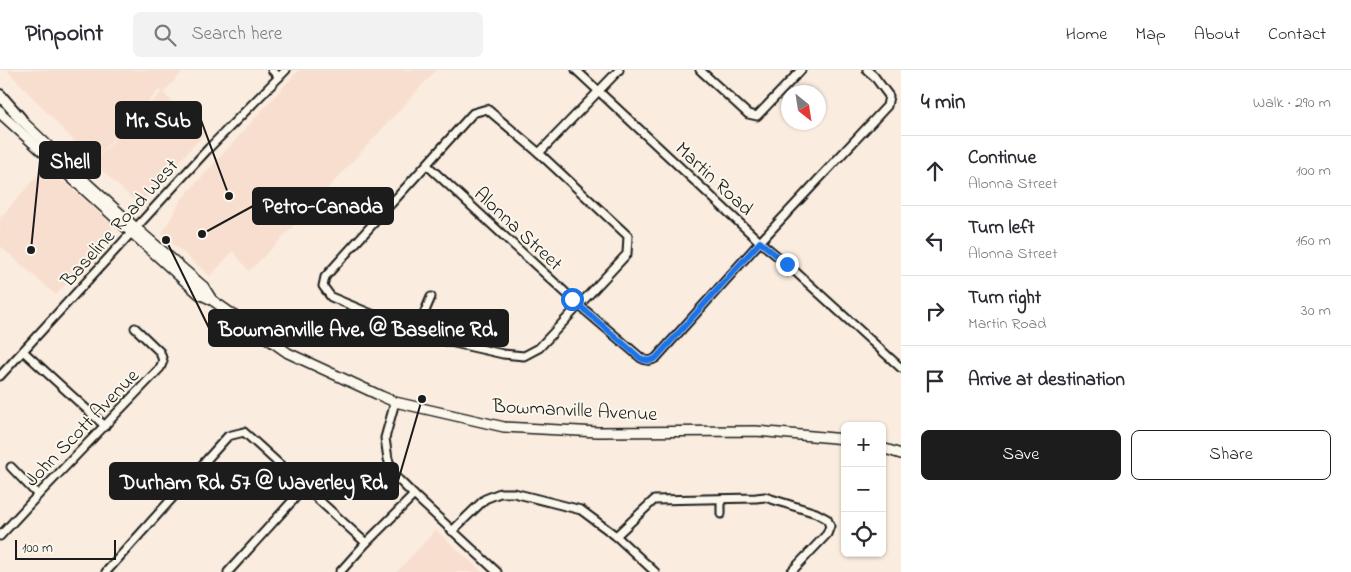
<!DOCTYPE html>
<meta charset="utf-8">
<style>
body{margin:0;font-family:"Indie Flower",sans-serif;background:#f2f2f3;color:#2b2b33}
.controls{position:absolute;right:15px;bottom:15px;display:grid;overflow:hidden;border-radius:8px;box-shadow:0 1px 4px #0004}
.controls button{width:45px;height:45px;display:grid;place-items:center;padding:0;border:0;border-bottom:1px solid #e1e1e2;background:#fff;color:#2b2b33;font:25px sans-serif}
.compass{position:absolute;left:781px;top:15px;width:45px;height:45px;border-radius:50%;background:#fff;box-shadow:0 1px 4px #0004;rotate:150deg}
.scale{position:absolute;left:15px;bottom:12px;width:101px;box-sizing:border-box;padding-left:5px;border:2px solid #1c1c1c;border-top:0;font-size:14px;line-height:18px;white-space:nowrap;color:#1c1c1c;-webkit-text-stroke:4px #fbf7ec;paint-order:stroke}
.stop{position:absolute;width:15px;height:15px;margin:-11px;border:4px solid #1a73e8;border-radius:50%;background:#fff}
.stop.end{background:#1a73e8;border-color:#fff;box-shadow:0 1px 5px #0008}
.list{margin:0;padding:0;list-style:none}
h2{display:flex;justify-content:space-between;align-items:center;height:65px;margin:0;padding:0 20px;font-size:21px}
h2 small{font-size:16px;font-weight:400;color:#7c7c81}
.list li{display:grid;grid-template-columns:32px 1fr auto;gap:15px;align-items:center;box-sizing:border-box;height:70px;padding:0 20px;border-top:1px solid #e1e1e2}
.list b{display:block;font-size:19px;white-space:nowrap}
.list p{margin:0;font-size:16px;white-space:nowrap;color:#7c7c81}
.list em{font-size:16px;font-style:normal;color:#7c7c81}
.actions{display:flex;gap:10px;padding:15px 20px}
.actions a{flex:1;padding:11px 0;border:1px solid #1c1c1c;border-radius:8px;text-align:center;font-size:18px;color:#1c1c1c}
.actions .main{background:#1c1c1c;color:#fff}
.icon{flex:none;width:28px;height:28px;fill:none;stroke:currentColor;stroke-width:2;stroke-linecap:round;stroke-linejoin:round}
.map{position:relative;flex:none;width:901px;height:502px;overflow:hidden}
header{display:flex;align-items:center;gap:30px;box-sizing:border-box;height:70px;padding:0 25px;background:#fff;border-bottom:1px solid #e1e1e2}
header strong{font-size:24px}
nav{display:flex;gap:28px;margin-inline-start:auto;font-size:18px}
.search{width:350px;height:45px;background:#f2f2f3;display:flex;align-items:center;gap:12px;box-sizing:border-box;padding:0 18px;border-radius:8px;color:#7c7c81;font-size:19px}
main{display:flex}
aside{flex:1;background:#fff}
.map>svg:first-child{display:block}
.built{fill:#f8dece}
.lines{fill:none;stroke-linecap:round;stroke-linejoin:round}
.minor-casing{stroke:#1c1c1c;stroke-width:11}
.major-casing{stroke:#1c1c1c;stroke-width:12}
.highway-casing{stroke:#1c1c1c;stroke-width:14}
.minor{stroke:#fbf7ec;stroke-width:7}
.major{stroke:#fbf7ec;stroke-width:9}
.highway{stroke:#fbf7ec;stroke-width:10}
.route{stroke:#1a73e8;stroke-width:6}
.labels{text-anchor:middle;stroke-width:4;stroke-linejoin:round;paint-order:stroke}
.street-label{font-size:20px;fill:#1c1c1c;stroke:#fbf7ec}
.leader{fill:none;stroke:#1c1c1c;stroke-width:2}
.callout-dot{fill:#1c1c1c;stroke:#fbf7ec;stroke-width:2}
.callout{fill:#1c1c1c;stroke:#1c1c1c;stroke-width:2}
.callout-label{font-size:21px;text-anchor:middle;font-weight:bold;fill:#fff}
</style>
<header>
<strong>Pinpoint</strong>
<div class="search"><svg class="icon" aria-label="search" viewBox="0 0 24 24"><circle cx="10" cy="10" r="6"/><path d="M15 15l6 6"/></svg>Search here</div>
<nav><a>Home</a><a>Map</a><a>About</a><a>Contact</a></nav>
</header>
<main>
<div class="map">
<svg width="901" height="502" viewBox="0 0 901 502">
<rect width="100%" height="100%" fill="#faecde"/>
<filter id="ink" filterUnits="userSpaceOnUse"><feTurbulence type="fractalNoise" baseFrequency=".02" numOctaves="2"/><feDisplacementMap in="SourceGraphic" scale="10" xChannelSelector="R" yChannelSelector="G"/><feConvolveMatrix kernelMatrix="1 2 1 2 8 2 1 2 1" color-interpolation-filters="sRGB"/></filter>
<g filter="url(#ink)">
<!-- built -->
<g class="built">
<path d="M7 0H184L163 23 206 62 139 135 93 92 162 22 159 20 93 91Z"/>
<path d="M299 0H436L286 164 249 201 233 181 210 206 162 164 181 130Z"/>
<path d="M46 96 112 154V164L56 225 0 176V148Z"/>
<path d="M436 460 482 502H397Z"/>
</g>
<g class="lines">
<defs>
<g id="minor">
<path d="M272 0 279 7"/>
<path d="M576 0 760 172 787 194 901 298"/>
<path d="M700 0 748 44 757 46 801 0"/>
<path d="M487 39 539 83 628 166 627 184 539 278 524 286 503 284 441 270 417 260 386 250 331 227 323 216 325 207 473 43Z"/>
<path d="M539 83 619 0"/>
<path d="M427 95 580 236 641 288C646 291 650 292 656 288L760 172 887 36 889 26 874 6 867 0"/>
<path d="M417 260 431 227"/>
<path d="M23 281 105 356"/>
<path d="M0 306 209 78 286 0"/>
<path d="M395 332 385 368 388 389 394 405 414 425 497 502"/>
<path d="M11 397 38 425"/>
<path d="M721 429V444"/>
<path d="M452 461 485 429 500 423H514L581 440 616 466 655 502"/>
<path d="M0 466 38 425 160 298 163 291 160 282 135 258"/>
<path d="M616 466 654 430 756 428 765 427 816 443 827 449 830 456 827 464 791 502"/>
<path d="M106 502 228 366 244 362 366 473"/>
<path d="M228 502 305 417"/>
<path d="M340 502 366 473 414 425"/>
</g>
<g id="major">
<path d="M0 41 2 45 199 224 212 230 288 283 381 326 395 332 504 357 598 362 756 361 845 369"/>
<path d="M16 45 88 114 136 158 204 217 212 230"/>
<path d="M882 378 901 384"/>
</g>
<path id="highway" d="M0 25 21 49"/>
</defs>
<!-- minor casing -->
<use href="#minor" class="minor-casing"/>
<!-- major casing -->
<use href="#major" class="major-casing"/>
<!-- highway casing -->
<use href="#highway" class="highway-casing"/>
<!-- minor -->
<use href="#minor" class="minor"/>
<!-- major -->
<use href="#major" class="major"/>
<!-- highway -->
<use href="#highway" class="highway"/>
</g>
</g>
<g class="lines" filter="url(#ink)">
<!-- route -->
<path class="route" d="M572 229 640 288C646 291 650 292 656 288L760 172 787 194"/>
</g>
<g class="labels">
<!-- street labels -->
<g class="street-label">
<text transform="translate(715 108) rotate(43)" y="7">Martin Road</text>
<text transform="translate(119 152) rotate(-48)" y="7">Baseline Road West</text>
<text transform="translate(519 158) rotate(43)" y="7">Alonna Street</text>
<text transform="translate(575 339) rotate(3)" y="7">Bowmanville Avenue</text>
<text transform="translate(81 357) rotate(-46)" y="7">John Scott Avenue</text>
</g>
</g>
<!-- callouts -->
<path class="leader" d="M229 126L201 50M31 180L40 90M202 164L253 136M166 170L209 258M422 329L398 411"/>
<g class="callout-dot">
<circle cx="229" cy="126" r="5"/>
<circle cx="31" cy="180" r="5"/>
<circle cx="202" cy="164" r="5"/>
<circle cx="166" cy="170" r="5"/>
<circle cx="422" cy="329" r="5"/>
</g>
<g class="callout">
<rect x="116" y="32" width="85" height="36" rx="5"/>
<rect x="40" y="72" width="60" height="36" rx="5"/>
<rect x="253" y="118" width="140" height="36" rx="5"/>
<rect x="209" y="240" width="299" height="36" rx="5"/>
<rect x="110" y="393" width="288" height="36" rx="5"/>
</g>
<g class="callout-label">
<text x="158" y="57">Mr. Sub</text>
<text x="70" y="98">Shell</text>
<text x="323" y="143">Petro-Canada</text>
<text x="358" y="266">Bowmanville Ave. @ Baseline Rd.</text>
<text x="254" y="419">Durham Rd. 57 @ Waverley Rd.</text>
</g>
</svg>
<div class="controls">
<button>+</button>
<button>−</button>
<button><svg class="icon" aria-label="locate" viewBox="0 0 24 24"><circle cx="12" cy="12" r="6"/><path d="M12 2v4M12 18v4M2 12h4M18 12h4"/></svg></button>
</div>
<svg class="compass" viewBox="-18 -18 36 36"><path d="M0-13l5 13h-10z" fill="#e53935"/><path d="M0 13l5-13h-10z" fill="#7c7c81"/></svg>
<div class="scale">100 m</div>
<div class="stop" style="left:572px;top:229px"></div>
<div class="stop end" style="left:787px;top:194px"></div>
</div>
<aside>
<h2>4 min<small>Walk · 290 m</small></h2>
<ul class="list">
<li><svg class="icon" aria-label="ahead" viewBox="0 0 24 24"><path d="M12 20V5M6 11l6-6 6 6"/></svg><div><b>Continue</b><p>Alonna Street</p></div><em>100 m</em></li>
<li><svg class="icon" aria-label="left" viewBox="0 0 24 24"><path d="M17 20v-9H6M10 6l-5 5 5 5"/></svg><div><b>Turn left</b><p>Alonna Street</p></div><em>160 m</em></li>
<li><svg class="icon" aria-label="right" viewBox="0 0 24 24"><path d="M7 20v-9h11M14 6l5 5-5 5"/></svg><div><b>Turn right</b><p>Martin Road</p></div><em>30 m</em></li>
<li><svg class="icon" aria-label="arrive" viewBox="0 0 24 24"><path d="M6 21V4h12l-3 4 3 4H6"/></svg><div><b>Arrive at destination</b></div></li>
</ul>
<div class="actions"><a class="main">Save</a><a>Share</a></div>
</aside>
</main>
